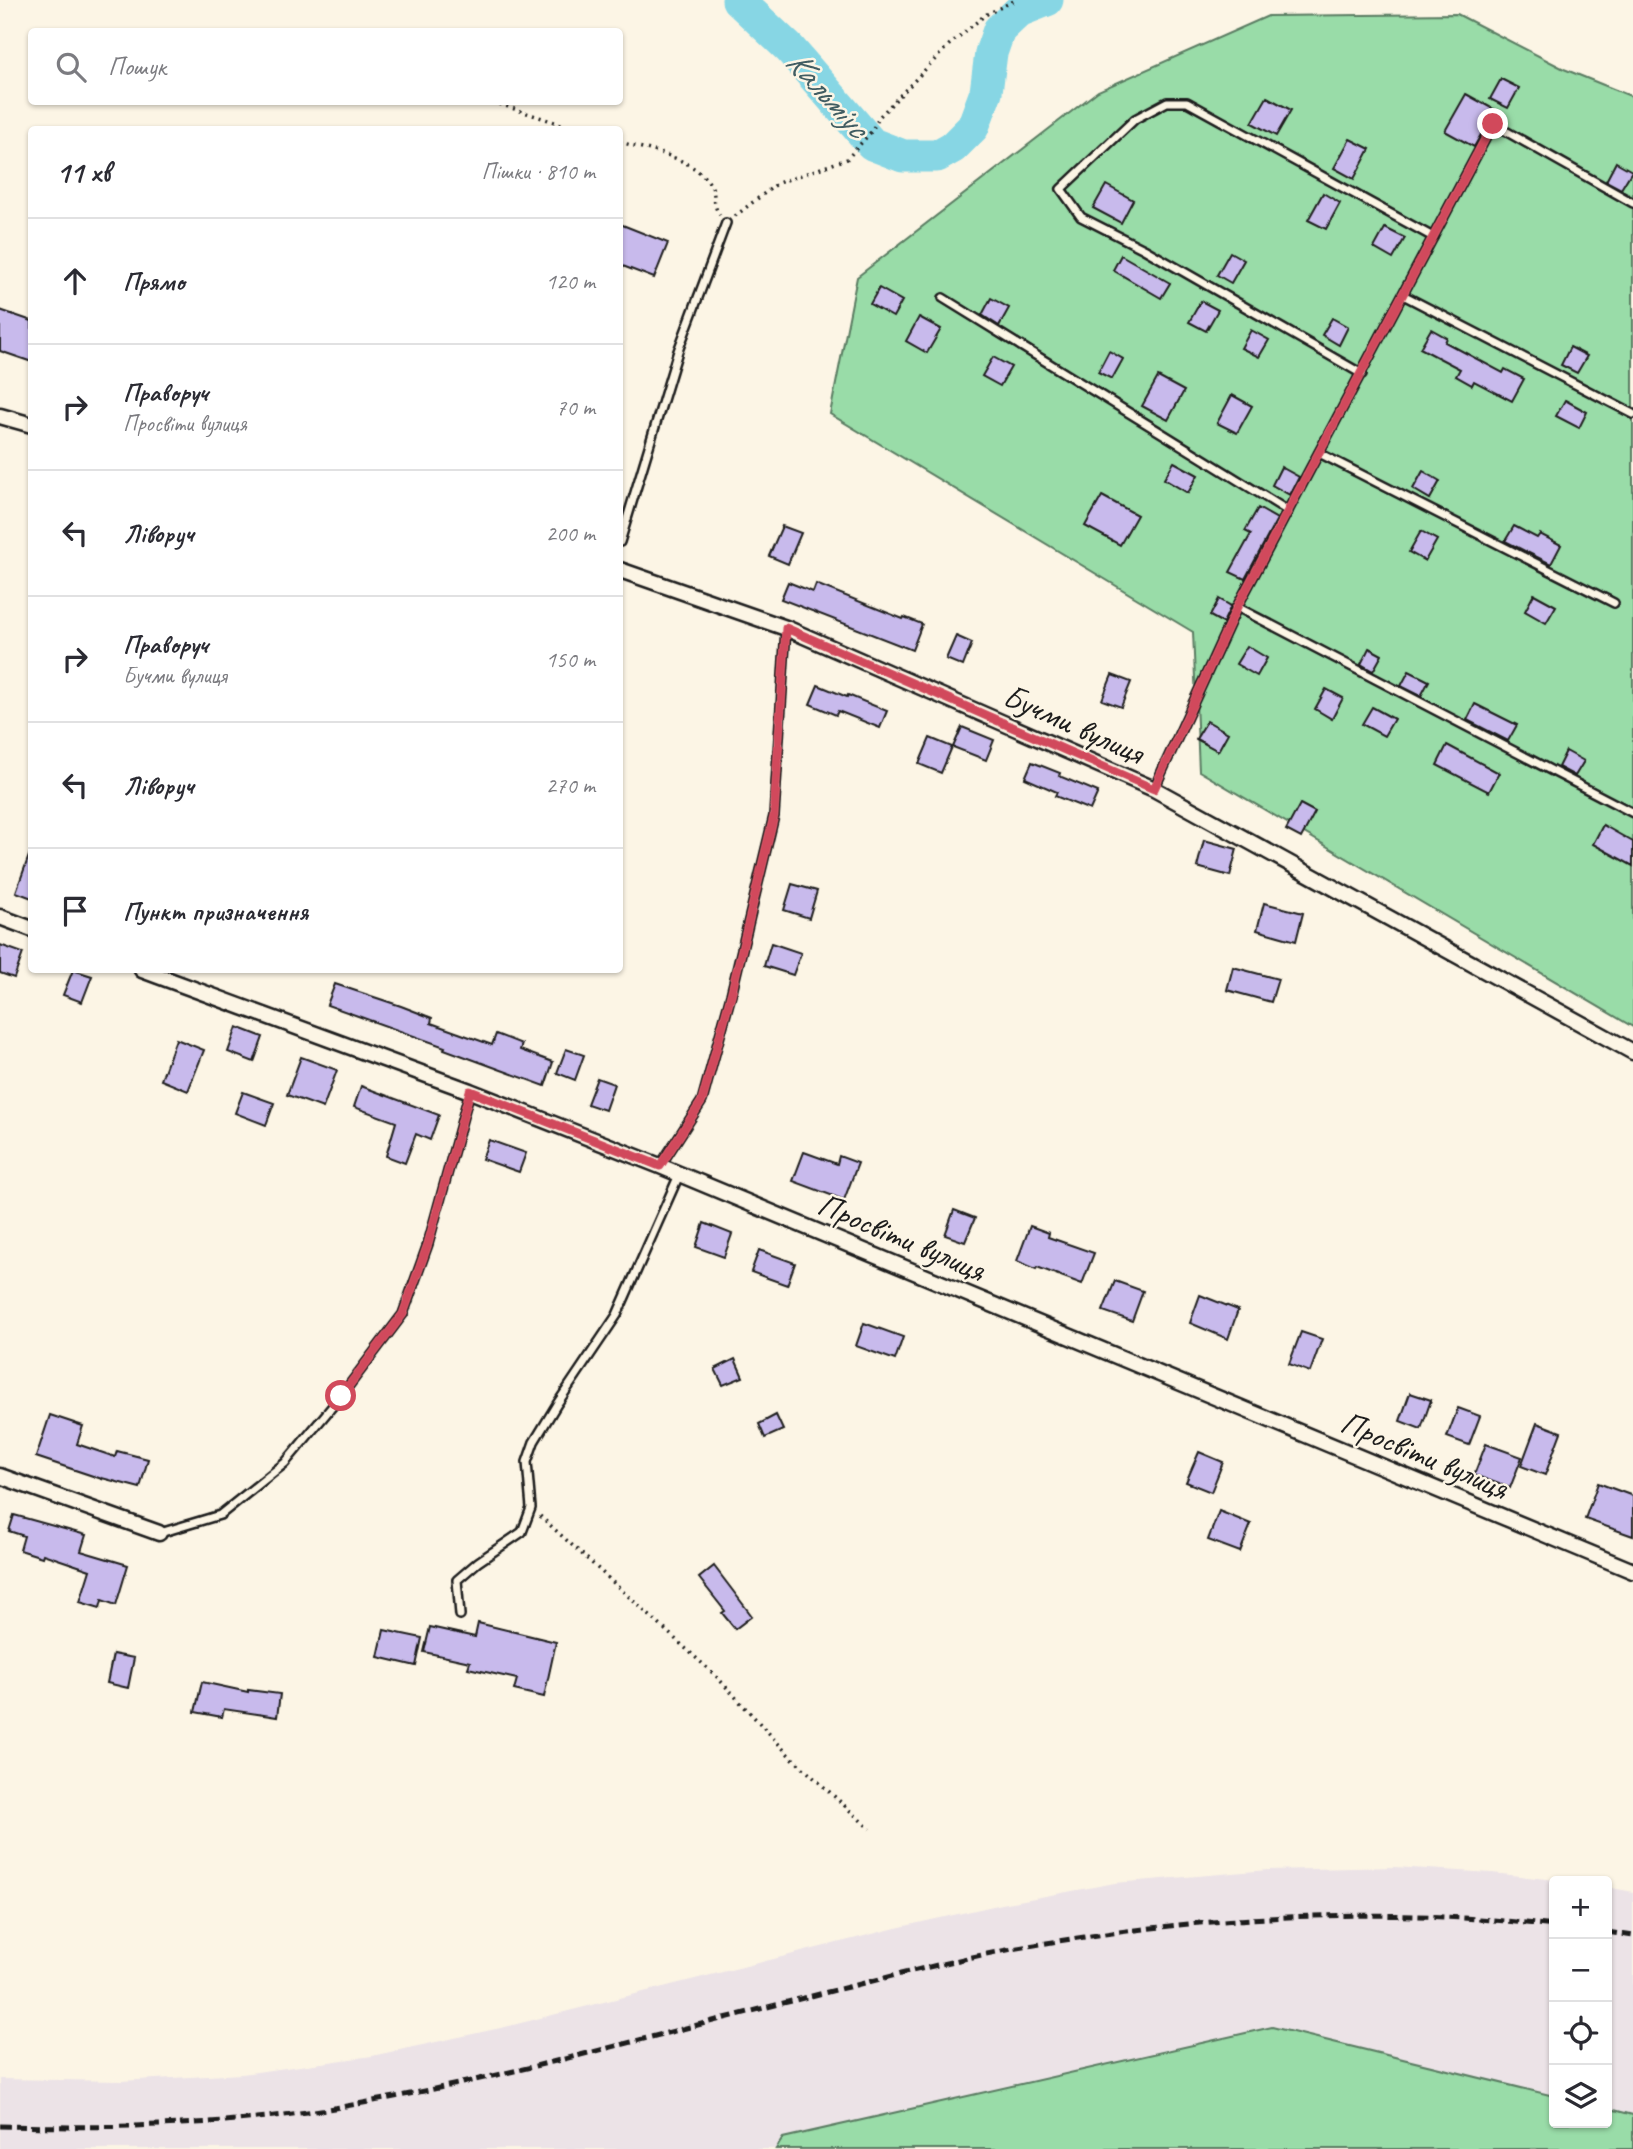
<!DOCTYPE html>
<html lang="uk">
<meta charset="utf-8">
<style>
body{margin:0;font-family:Caveat,sans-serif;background:#f7f7f7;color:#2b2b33}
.controls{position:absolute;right:21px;bottom:21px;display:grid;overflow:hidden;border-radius:7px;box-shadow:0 2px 5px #0004}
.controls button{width:63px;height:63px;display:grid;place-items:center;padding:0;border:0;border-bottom:2px solid #e1e1e2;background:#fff;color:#2b2b33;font:35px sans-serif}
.stop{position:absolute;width:21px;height:21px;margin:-16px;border:5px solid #d1495b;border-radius:50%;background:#fff}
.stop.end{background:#d1495b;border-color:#fff;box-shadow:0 2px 7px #0008}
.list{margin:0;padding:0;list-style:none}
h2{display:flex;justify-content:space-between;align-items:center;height:91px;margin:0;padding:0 28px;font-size:30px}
h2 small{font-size:23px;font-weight:400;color:#7c7c81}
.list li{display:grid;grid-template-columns:46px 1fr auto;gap:21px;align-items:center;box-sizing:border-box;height:126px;padding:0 28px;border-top:2px solid #e1e1e2}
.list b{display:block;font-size:26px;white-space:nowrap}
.list p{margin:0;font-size:23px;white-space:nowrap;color:#7c7c81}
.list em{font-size:23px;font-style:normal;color:#7c7c81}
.icon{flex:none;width:38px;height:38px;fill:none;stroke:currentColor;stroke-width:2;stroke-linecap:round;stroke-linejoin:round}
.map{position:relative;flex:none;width:1633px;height:2149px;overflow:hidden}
.search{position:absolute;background:#fff;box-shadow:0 2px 5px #0004;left:28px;top:28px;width:595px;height:77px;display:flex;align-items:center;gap:18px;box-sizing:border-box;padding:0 24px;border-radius:7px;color:#7c7c81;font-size:26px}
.panel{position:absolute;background:#fff;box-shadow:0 2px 5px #0004;left:28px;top:126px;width:595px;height:847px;border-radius:7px}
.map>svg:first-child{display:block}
.built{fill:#ece3e7}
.green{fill:#99dca8;stroke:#5a7c62;stroke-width:2}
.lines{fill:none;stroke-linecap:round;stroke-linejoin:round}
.river{stroke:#87d6e4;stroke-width:33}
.building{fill:#c8baec;stroke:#1c1c1c;stroke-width:2}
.lane-casing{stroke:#1c1c1c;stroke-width:12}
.street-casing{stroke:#1c1c1c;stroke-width:19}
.path{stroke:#1c1c1c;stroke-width:3.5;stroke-dasharray:2 5;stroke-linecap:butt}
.lane{stroke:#fcf5e5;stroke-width:7}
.street{stroke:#fcf5e5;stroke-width:14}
.rail{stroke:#1c1c1c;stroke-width:5;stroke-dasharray:10 5;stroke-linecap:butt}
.route{stroke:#d1495b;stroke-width:9}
.labels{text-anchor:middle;stroke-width:5;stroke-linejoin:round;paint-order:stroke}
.street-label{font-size:33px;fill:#1c1c1c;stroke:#fcf5e5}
.water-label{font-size:35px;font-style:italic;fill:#415d62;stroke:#fcf5e5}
</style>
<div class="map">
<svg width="1633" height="2149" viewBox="0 0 1633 2149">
<rect width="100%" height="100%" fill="#fcf5e5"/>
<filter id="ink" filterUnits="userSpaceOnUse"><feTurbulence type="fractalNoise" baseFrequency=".0143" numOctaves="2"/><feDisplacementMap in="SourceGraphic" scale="14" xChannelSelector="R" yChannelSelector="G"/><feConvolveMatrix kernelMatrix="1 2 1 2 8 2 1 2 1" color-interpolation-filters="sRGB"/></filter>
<g filter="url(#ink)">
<!-- built -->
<g class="built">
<path d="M1395 1867 1492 1873 1565 1881H1554V2096L1272 2027 783 2138 776 2149H0V2079L121 2081 242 2074 372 2056 505 2027 896 1928 1002 1904 1115 1883 1268 1870Z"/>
<path d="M1607 1887 1633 1892V2115L1607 2108Z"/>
</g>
<!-- green -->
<g class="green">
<path d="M1457 14 1564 69 1633 97V1027L1199 771 1193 632 830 414 857 277 1098 91 1268 16Z"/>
<path d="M1272 2027 1554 2096V2123H1607V2108L1633 2115V2149H776L783 2138Z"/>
</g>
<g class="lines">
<!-- river -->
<path class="river" d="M738 0 790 49 872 144 903 156H937L953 147 973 127 986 92 991 53 999 30 1019 11 1047 0"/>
</g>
<!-- building -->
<g class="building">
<path d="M1501 79 1519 88 1508 108 1490 99Z"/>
<path d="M1466 94 1495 110 1474 147 1445 131Z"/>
<path d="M1267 97 1291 110 1276 136 1252 123Z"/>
<path d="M1350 139 1370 149 1354 179 1334 168Z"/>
<path d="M1616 162 1632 171 1621 189 1606 181Z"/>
<path d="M1106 185 1133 200 1121 223 1093 208Z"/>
<path d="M1323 193 1340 203 1326 229 1308 220Z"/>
<path d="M620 224 668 243 654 278 620 265Z"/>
<path d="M1385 228 1405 238 1393 259 1374 248Z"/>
<path d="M1230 252 1244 260 1231 283 1217 275Z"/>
<path d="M1121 255 1170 283 1161 298 1113 270Z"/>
<path d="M879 288 902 301 893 317 870 304Z"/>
<path d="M991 298 1009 308 999 326 982 315Z"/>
<path d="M1201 301 1218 310 1206 331 1189 322Z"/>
<path d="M0 310 32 321V362L0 351Z"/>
<path d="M919 317 941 329 927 353 906 341Z"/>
<path d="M1332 318 1348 327 1339 345 1322 335Z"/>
<path d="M1431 329 1447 338 1445 342 1503 373 1505 369 1524 379 1512 401 1474 381 1472 385 1456 376 1460 369 1420 348Z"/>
<path d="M1251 330 1269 340 1259 357 1241 348Z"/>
<path d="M1570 347 1587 356 1577 373 1561 365Z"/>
<path d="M1109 351 1123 359 1112 379 1098 372Z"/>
<path d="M993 357 1011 367 1000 386 982 376Z"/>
<path d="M1158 377 1184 391 1168 420 1142 406Z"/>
<path d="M1232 395 1252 406 1237 433 1217 423Z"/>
<path d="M1565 400 1587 412 1579 428 1556 416Z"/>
<path d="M1174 462 1198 475 1188 493 1164 479Z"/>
<path d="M1281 467 1299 477 1290 495 1272 485Z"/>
<path d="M1423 471 1440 481 1430 499 1413 489Z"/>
<path d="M1102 496 1137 515 1120 545 1085 526Z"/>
<path d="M1258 508 1277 519 1245 579 1230 572 1251 534 1245 531Z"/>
<path d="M782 526 801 533 788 564 769 556Z"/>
<path d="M1514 526 1537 538 1540 534 1561 545 1551 564 1505 541Z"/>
<path d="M1421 531 1437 540 1425 561 1409 552Z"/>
<path d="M788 582 813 592 816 584 903 619 904 617 922 624 912 650 781 599Z"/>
<path d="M1534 594 1556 606 1546 623 1525 611Z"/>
<path d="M1219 599 1231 606 1223 623 1210 616Z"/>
<path d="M956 636 972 643 963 666 946 659Z"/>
<path d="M1247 646 1267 658 1257 676 1236 664Z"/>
<path d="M1369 648 1382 655 1373 671 1361 664Z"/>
<path d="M1409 671 1429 681 1421 696 1401 686Z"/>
<path d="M1112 675 1131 682 1121 707 1102 700Z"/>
<path d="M818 685 847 697 848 695 887 711 880 728 838 711 836 715 810 704Z"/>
<path d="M1326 689 1343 698 1332 719 1315 709Z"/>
<path d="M1475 704 1517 725 1508 741 1467 720Z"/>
<path d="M1372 707 1394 719 1384 736 1362 724Z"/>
<path d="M1207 721 1228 733 1218 751 1196 739Z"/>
<path d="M962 727 994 740 986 760 953 747Z"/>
<path d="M930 738 952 747 941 773 919 764Z"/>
<path d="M1447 745 1499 773 1489 792 1437 765Z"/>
<path d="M1566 751 1584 761 1575 776 1558 767Z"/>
<path d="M1032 762 1060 773 1059 776 1098 792 1090 810 1055 796 1057 792 1025 778Z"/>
<path d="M1300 804 1315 812 1301 838 1286 830Z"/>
<path d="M1603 825 1633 842V866L1593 844Z"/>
<path d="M1204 840 1237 849 1230 876 1197 867Z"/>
<path d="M30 853H32V898L16 892Z"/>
<path d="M792 884 817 891 809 918 784 910Z"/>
<path d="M1264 903 1303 913 1296 941 1257 930Z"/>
<path d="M771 943 801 953 793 975 764 966Z"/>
<path d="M0 945 23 953 14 978 0 973Z"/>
<path d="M1233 967 1278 979 1271 1002 1227 990Z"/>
<path d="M73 970 92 976 82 1002 63 995Z"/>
<path d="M335 984 401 1006 432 1018 431 1023 492 1045 496 1034 522 1044 520 1050 553 1062 545 1086 444 1049 445 1047 327 1005Z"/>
<path d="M237 1027 263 1037 254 1062 228 1052Z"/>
<path d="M176 1039 204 1050 188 1091 161 1080Z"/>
<path d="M566 1049 584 1055 575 1080 557 1073Z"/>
<path d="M301 1057 337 1070 323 1108 287 1095Z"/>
<path d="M597 1078 614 1084 605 1110 587 1104Z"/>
<path d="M361 1086 439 1115 430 1140 416 1134 405 1163 386 1156 396 1122 354 1107Z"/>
<path d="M243 1092 274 1103 266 1125 235 1113Z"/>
<path d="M489 1140 526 1153 519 1172 482 1159Z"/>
<path d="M804 1152 837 1164 839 1156 858 1163 844 1200 793 1181Z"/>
<path d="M954 1210 975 1218 965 1242 945 1235Z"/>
<path d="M704 1223 732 1234 724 1257 696 1247Z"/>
<path d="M1030 1226 1049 1233 1048 1237 1094 1253 1082 1284 1037 1267 1036 1269 1017 1261Z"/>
<path d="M759 1250 795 1263 787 1285 751 1272Z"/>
<path d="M1115 1281 1143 1291 1132 1321 1103 1311Z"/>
<path d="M1200 1295 1238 1310 1228 1339 1190 1323Z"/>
<path d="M864 1323 903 1337 895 1360 856 1346Z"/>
<path d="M1301 1332 1322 1339 1310 1372 1289 1364Z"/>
<path d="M735 1359 743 1377 723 1385 715 1369Z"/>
<path d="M1410 1393 1431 1400 1421 1429 1400 1421Z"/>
<path d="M1458 1408 1480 1416 1469 1445 1447 1437Z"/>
<path d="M50 1415 83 1426 77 1444 115 1457 117 1451 148 1459 140 1488 102 1478V1479L36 1457Z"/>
<path d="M776 1415 783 1430 765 1438 759 1424Z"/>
<path d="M1537 1423 1561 1432 1545 1475 1521 1466Z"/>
<path d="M1486 1444 1522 1457 1510 1488 1474 1475Z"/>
<path d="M1199 1452 1223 1462 1211 1492 1186 1482Z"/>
<path d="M1598 1483 1633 1496V1536L1585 1519Z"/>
<path d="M1219 1511 1251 1524 1240 1552 1208 1540Z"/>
<path d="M14 1515 86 1535 81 1551 128 1565 116 1605 102 1600 100 1608 80 1602 90 1570 43 1554 42 1557 20 1550 24 1536 9 1531Z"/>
<path d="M714 1566 752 1616 735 1629 722 1613 725 1611 699 1578Z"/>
<path d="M478 1623 556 1642 544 1697 514 1690 517 1679 468 1668 470 1662 424 1652 430 1627 475 1637Z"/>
<path d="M384 1630 422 1638 416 1666 378 1657Z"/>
<path d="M113 1654 134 1658 128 1688 107 1683Z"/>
<path d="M202 1682 248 1692V1690L280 1694 277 1717 224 1709 222 1717 195 1712Z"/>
</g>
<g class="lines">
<defs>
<g id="lane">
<path d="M1403 295 1633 414"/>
<path d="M943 298 1288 511"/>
<path d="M1362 374 1144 249 1081 217 1061 189 1135 119 1167 102H1187L1433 237"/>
<path d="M1319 453 1614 603"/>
<path d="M620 542 678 351 726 223"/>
<path d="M1237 607 1633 813"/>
<path d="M1154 789 1237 607 1493 124 1633 203"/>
<path d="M660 1166 702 1101 731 995 774 816 786 628"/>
<path d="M160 1533 220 1515 285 1463 341 1396 403 1314 428 1244 470 1091"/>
<path d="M460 1615 457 1580 478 1562 522 1532 531 1508 527 1462 534 1442 557 1404 617 1315 679 1175"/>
</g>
<g id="street">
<path d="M0 416 32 425"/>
<path d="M620 570 786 628 1154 789 1633 1052"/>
<path d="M0 917 32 929"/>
<path d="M142 970 470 1091 660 1166 1633 1571"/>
<path d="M0 1476 159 1533"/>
</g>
</defs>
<!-- lane casing -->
<use href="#lane" class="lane-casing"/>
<!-- street casing -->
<use href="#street" class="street-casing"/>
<!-- path -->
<g class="path">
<path d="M493 102 579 130"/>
<path d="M620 142C650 151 691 156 710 184 717 193 711 204 720 215"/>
<path d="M735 216 778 183 847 159 871 132 880 116 949 45 985 15 1016 0"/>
<path d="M540 1516 716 1676 788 1754 870 1829"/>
</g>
<!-- lane -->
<use href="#lane" class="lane"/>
<!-- street -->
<use href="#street" class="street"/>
<!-- rail -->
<g class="rail">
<path d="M1607 1932 1633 1936"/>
<path d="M0 2126C121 2129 243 2125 363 2103 527 2073 687 2026 848 1987 905 1973 961 1958 1018 1948 1194 1916 1376 1905 1554 1926"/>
</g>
</g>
</g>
<g class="lines" filter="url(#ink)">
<!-- route -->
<path class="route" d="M341 1396 403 1314 428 1244 470 1091 660 1166 702 1101 731 995 774 816 786 628 1154 789 1237 607 1493 124"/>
</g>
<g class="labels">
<!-- street labels -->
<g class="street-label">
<text transform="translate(1074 723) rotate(24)" y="12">Бучми вулиця</text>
<text transform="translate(902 1236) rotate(23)" y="12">Просвіти вулиця</text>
<text transform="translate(1425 1454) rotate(23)" y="12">Просвіти вулиця</text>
</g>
<!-- water labels -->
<g class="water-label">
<text transform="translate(828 93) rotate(48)" y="12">Кальміус</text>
</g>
</g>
</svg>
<div class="controls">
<button>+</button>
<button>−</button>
<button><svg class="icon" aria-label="locate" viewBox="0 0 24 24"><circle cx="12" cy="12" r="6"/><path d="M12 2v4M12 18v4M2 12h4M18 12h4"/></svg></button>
<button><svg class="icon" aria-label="layers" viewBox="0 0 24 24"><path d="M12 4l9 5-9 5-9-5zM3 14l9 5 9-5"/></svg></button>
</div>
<div class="stop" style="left:341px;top:1396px"></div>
<div class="stop end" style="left:1493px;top:124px"></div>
<div class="search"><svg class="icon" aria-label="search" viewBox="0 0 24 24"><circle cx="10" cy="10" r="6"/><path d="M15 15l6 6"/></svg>Пошук</div>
<section class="panel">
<h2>11 хв<small>Пішки · 810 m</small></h2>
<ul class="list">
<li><svg class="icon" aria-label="ahead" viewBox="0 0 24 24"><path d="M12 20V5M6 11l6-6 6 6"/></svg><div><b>Прямо</b></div><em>120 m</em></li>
<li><svg class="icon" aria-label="right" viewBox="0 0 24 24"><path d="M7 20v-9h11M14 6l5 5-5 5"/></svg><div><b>Праворуч</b><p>Просвіти вулиця</p></div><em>70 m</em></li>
<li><svg class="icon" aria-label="left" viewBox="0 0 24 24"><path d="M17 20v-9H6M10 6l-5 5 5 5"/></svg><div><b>Ліворуч</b></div><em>200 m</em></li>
<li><svg class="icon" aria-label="right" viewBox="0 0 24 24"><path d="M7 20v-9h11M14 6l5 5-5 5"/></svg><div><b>Праворуч</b><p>Бучми вулиця</p></div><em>150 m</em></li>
<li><svg class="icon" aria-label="left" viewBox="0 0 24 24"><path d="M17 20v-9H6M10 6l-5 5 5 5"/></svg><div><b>Ліворуч</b></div><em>270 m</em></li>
<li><svg class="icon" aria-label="arrive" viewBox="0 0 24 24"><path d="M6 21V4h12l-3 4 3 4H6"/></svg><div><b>Пункт призначення</b></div></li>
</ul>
</section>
</div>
